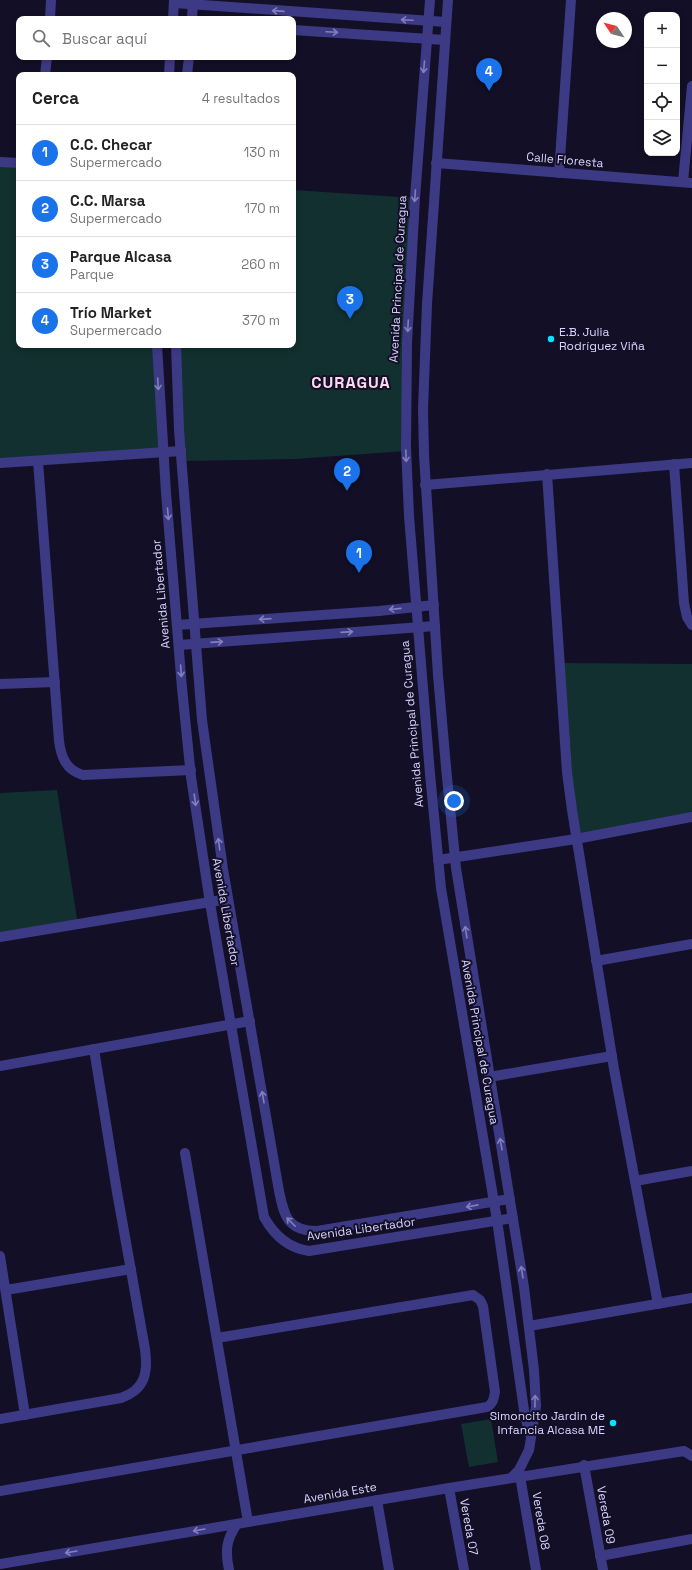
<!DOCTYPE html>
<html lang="es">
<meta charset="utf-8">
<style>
body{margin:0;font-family:"Space Grotesk",sans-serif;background:#f2f2f2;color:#222}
.controls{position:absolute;right:12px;top:12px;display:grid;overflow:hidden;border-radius:8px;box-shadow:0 2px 6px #0003}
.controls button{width:36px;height:36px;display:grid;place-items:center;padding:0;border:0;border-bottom:1px solid #e0e0e0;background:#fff;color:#222;font:20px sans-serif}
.compass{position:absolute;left:596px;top:12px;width:36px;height:36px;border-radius:50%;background:#fff;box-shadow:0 2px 6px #0003;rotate:305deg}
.you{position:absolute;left:454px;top:801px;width:14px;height:14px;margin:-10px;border:3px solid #fff;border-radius:50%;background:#1a73e8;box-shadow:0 0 0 6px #1a73e833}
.badge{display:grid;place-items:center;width:26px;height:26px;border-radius:50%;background:#1a73e8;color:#fff;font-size:13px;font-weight:700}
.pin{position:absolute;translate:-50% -33px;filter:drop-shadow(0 1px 2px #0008)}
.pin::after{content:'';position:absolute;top:21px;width:14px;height:12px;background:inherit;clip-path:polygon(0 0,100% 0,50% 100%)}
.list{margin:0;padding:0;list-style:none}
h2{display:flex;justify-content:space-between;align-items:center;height:52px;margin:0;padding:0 16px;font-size:17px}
h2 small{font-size:13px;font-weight:400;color:#767676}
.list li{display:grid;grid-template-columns:26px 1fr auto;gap:12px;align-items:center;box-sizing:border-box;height:56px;padding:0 16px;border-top:1px solid #e0e0e0}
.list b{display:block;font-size:15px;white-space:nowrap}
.list p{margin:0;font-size:13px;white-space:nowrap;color:#767676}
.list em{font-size:13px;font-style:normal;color:#767676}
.icon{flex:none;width:22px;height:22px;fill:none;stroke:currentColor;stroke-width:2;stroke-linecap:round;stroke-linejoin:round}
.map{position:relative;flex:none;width:692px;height:1570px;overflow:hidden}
.search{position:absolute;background:#fff;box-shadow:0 2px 6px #0003;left:16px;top:16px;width:280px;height:44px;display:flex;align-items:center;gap:10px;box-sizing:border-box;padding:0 14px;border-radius:8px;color:#767676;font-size:15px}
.panel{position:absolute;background:#fff;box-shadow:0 2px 6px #0003;left:16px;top:72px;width:280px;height:276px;border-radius:8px}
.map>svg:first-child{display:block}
.green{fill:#12302f}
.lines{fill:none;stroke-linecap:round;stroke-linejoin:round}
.street{stroke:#3d3a85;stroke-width:10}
.oneway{stroke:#837fbc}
.poi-dot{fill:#00e5ff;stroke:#130f26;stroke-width:1.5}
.labels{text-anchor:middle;stroke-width:4;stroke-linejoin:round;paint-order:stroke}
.street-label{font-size:12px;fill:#d9d4ff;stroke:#130f26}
.poi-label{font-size:12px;fill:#d9d4ff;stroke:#130f26;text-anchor:start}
.district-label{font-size:16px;font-weight:bold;letter-spacing:1px;fill:#ffd6f0;stroke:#130f26}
</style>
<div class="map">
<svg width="692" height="1570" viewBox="0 0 692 1570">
<rect width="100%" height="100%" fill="#130f26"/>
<!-- green -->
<g class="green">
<path d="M0 162 19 163V345H157L163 452 0 464Z"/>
<path d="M293 190 415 198 406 451 295 459 182 461 176 345H293Z"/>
<path d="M561 663 692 664V817L576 839Z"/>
<path d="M57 790 78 925 0 937V793Z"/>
<path d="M491 1419 498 1462 469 1467 461 1424Z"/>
</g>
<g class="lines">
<!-- street -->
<g class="street">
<path d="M430 0 415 198 407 343 406 447 409 516 430 774 441 888 497 1220 524 1410 529 1433"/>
<path d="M448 0 427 304 423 409 424 455 438 675 446 767 456 868 524 1287 534 1370 536 1406 529 1450 519 1470 511 1478"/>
<path d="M174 3 446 22"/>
<path d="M50 19 51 0"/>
<path d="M173 19 174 0"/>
<path d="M192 19 193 0"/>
<path d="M293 30 445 40"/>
<path d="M45 75 47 57"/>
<path d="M169 75 170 57"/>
<path d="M187 75 189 57"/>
<path d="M0 162 19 163"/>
<path d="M436 163 692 183"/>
<path d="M559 173 571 0"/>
<path d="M683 182 692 86"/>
<path d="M157 345 166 493 182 688 191 777 210 903 264 1217C274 1235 288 1248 309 1251L513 1218"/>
<path d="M176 345 179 430 202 720 223 869 279 1191C284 1215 287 1231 317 1231L510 1199"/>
<path d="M38 461 59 741C61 757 66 770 83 775L191 770"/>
<path d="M0 463 181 451"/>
<path d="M674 464 684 603 687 617 692 625"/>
<path d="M547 474 567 772 572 810 614 1069 658 1304"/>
<path d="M425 485 692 463"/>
<path d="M177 625 379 611 434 605"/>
<path d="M179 645 435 626"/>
<path d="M0 684 55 682"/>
<path d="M438 860 576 839 692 817"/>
<path d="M0 937 228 899"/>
<path d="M596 961 692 944"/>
<path d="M0 1066 250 1021"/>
<path d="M489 1077 612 1056"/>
<path d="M185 1153 248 1522"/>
<path d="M635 1181 692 1171"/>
<path d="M0 1256 25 1415"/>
<path d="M6 1290 131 1269"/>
<path d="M529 1326 692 1298"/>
<path d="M0 1419 121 1398C146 1389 148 1372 145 1349L117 1192 94 1049"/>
<path d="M584 1465 603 1570"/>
<path d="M520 1476 536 1570"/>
<path d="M449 1488 464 1570"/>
<path d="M0 1491 487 1407C493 1404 494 1398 495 1392L483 1306 480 1300 473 1295 217 1338"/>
<path d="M377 1500 389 1570"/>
<path d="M600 1556 692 1539"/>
<path d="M0 1564 449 1488 684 1451 692 1456"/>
<path d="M229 1570C225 1551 226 1540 237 1524"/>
</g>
</g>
<!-- one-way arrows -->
<defs><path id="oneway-shaft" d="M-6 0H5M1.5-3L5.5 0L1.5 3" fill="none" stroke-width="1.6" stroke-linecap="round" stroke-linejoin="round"/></defs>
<g class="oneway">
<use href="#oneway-shaft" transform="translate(278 11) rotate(-176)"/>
<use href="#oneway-shaft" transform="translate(407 20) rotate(-177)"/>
<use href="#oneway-shaft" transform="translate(332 32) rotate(3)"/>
<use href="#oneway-shaft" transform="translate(424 67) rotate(95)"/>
<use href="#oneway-shaft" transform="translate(415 196) rotate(94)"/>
<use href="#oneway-shaft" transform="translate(408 326) rotate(93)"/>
<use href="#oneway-shaft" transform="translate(158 384) rotate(87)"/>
<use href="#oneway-shaft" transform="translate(406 456) rotate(88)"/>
<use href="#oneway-shaft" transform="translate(168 514) rotate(85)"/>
<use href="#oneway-shaft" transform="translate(395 609) rotate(174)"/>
<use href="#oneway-shaft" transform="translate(265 619) rotate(176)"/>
<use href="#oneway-shaft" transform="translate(347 632) rotate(-4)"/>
<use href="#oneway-shaft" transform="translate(217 642) rotate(-4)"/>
<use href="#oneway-shaft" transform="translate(181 671) rotate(86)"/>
<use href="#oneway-shaft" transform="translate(195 800) rotate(82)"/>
<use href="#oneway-shaft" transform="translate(219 844) rotate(-98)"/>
<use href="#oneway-shaft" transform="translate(466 932) rotate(-99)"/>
<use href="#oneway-shaft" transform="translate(263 1097) rotate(-100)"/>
<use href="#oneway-shaft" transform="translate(501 1144) rotate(-100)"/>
<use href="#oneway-shaft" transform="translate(472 1206) rotate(169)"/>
<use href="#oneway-shaft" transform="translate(291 1222) rotate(-135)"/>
<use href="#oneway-shaft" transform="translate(522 1272) rotate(-99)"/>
<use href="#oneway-shaft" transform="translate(535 1401) rotate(-89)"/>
<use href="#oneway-shaft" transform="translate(199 1530) rotate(170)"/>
<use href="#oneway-shaft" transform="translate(71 1552) rotate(170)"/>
</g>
<!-- markers -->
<g class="poi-dot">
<circle cx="551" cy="339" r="4"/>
<circle cx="613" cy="1423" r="4"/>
</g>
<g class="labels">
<!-- street labels -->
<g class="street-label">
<text transform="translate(565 160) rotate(5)" y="4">Calle Floresta</text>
<text transform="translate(398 279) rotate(-87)" y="4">Avenida Principal de Curagua</text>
<text transform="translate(161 594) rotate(-95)" y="4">Avenida Libertador</text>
<text transform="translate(412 724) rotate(-95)" y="4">Avenida Principal de Curagua</text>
<text transform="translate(226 912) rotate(80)" y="4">Avenida Libertador</text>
<text transform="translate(480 1042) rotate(80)" y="4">Avenida Principal de Curagua</text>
<text transform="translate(361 1229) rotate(-8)" y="4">Avenida Libertador</text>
<text transform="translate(340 1493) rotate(-10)" y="4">Avenida Este</text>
<text transform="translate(606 1515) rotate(80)" y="4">Vereda 09</text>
<text transform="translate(541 1521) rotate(81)" y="4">Vereda 08</text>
<text transform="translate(469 1527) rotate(80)" y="4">Vereda 07</text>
</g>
<!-- poi labels -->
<g class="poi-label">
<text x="559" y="336">E.B. Julia<tspan x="559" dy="14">Rodríguez Viña</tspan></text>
<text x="605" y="1420" text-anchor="end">Simoncito Jardin de<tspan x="605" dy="14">Infancia Alcasa ME</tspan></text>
</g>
<!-- district labels -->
<g class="district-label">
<text x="351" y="388">CURAGUA</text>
</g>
</g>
</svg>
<div class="controls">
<button>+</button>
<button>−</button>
<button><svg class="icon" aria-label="locate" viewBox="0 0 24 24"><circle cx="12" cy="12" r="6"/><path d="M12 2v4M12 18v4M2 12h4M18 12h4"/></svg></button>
<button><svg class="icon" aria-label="layers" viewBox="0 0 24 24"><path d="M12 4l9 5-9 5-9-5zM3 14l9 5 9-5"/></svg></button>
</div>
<svg class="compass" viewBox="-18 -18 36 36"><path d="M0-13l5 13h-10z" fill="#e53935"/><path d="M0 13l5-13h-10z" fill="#767676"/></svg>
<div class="you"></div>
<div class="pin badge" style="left:359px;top:573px">1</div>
<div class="pin badge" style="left:347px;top:491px">2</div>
<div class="pin badge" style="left:350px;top:319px">3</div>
<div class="pin badge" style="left:489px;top:91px">4</div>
<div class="search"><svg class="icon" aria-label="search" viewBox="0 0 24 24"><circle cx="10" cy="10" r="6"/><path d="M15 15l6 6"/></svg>Buscar aquí</div>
<section class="panel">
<h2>Cerca<small>4 resultados</small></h2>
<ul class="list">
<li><span class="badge">1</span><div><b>C.C. Checar</b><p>Supermercado</p></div><em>130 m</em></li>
<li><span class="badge">2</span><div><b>C.C. Marsa</b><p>Supermercado</p></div><em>170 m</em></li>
<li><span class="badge">3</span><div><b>Parque Alcasa</b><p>Parque</p></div><em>260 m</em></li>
<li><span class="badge">4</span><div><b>Trío Market</b><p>Supermercado</p></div><em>370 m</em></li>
</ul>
</section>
</div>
